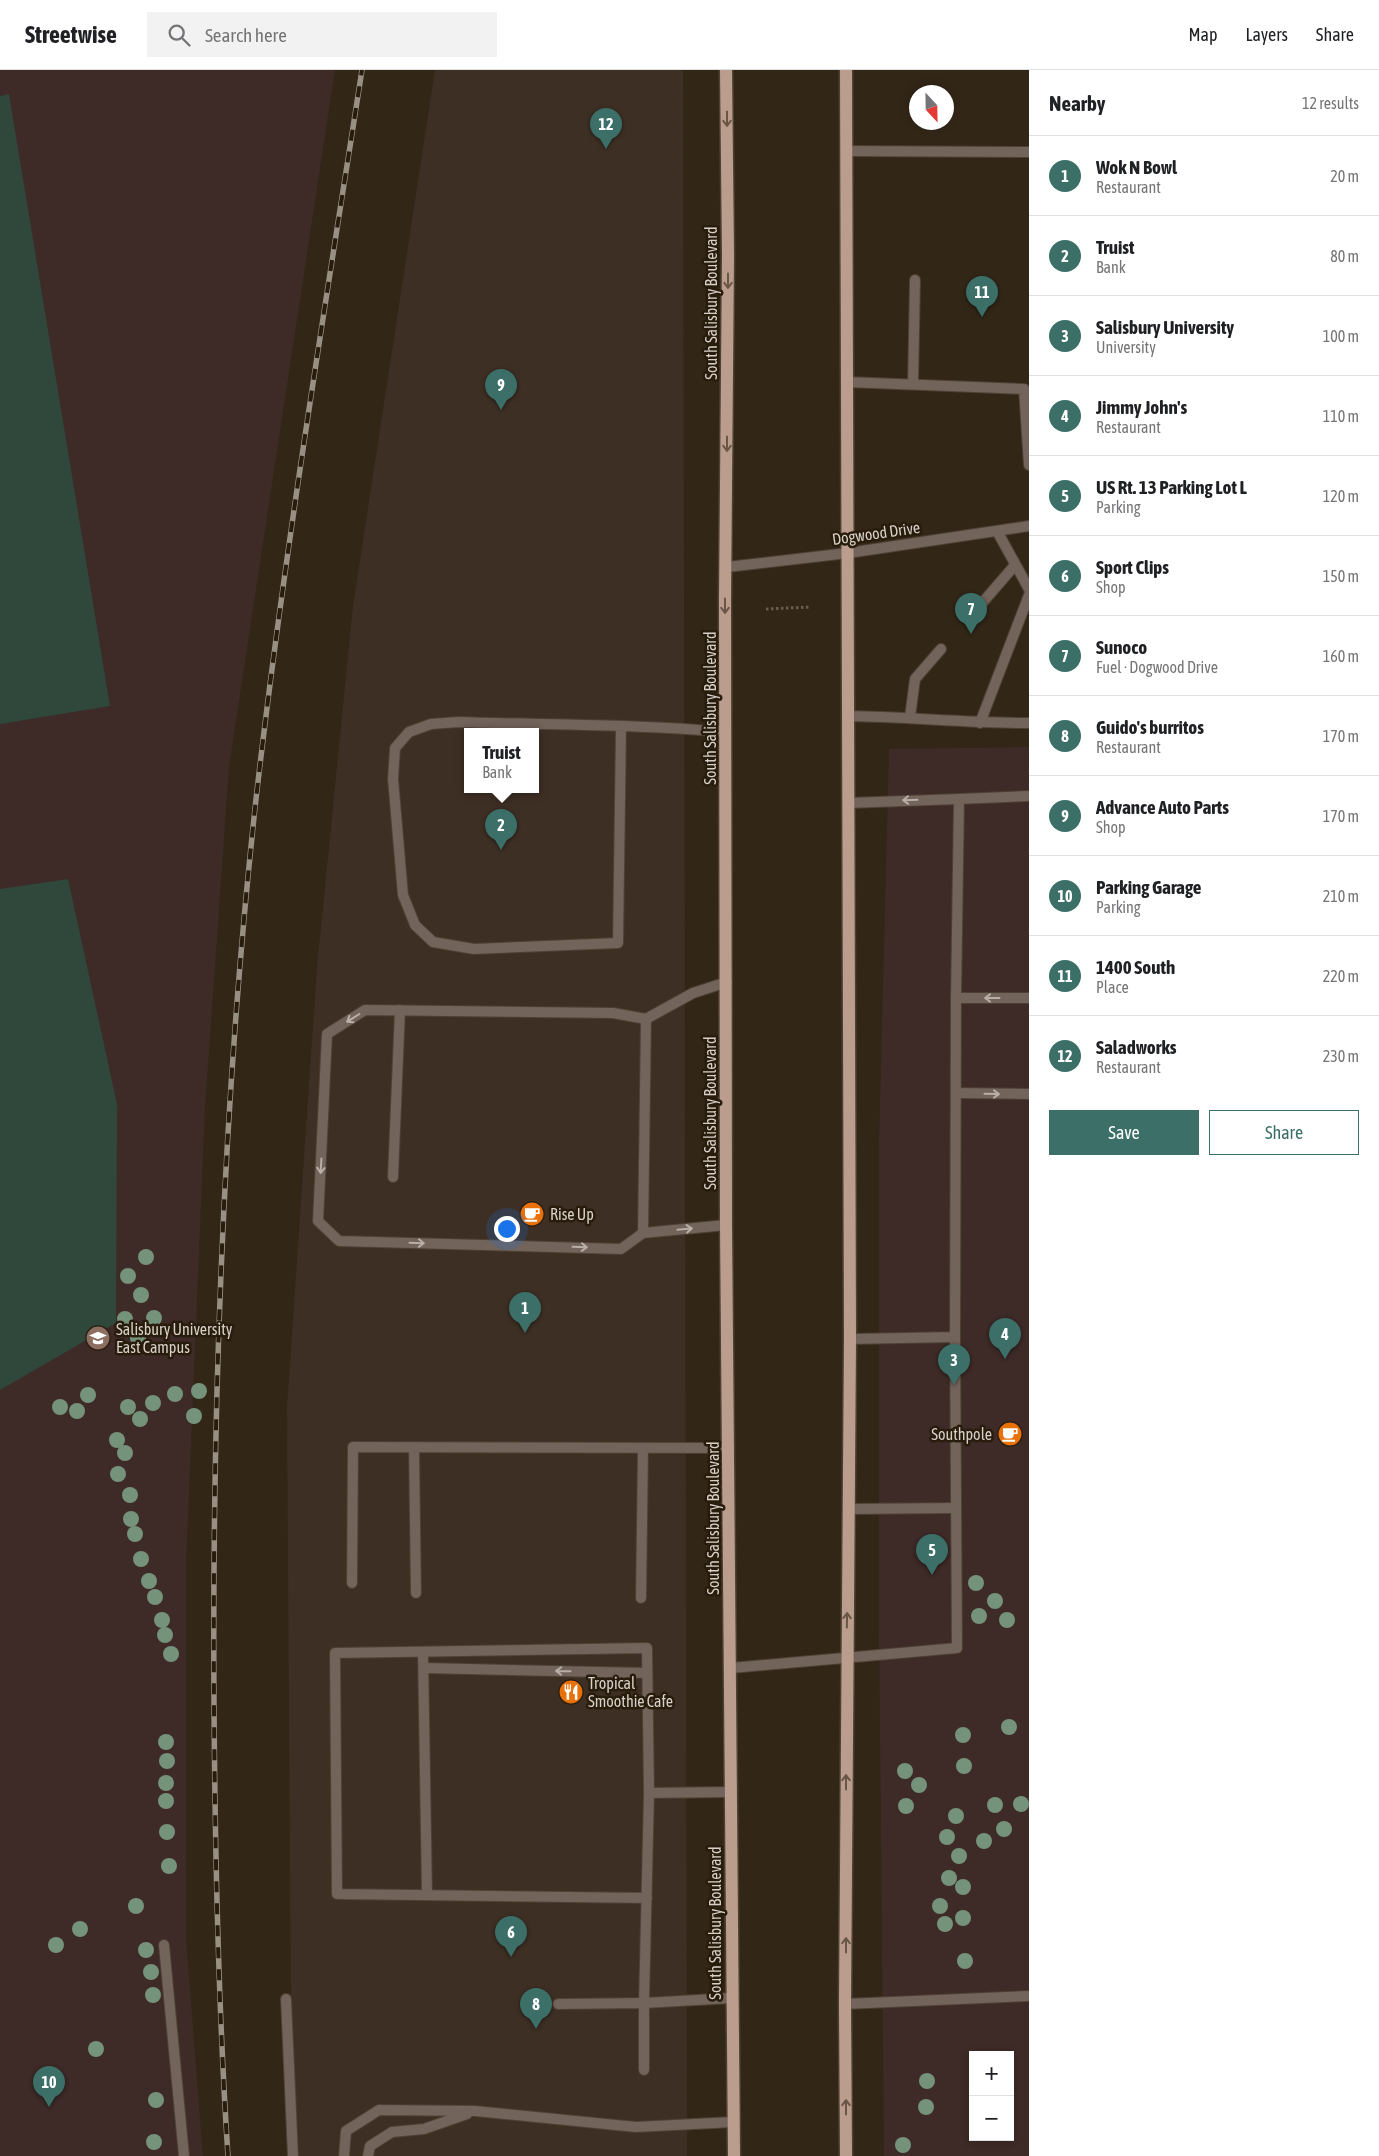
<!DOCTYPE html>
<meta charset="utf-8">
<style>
body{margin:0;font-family:"Asap Condensed",sans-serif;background:#f2f2f2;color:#202124}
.controls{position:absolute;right:15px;bottom:15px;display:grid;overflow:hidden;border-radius:0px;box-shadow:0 2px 8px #0003}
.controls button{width:45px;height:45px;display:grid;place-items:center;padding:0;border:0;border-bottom:1px solid #e0e0e0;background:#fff;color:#202124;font:25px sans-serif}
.compass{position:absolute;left:909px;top:15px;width:45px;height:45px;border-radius:50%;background:#fff;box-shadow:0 2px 8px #0003;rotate:158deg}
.you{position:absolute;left:506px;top:1158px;width:18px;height:18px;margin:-12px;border:4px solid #fff;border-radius:50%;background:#1a73e8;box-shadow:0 0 0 8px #1a73e833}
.badge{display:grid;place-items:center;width:32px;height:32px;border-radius:50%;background:#3b6f67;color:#fff;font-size:16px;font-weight:700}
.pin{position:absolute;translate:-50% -41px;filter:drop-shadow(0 1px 2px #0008)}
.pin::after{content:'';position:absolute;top:26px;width:18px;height:15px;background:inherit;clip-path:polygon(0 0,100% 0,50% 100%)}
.popup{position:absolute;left:464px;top:658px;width:75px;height:65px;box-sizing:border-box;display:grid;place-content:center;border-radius:0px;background:#fff;filter:drop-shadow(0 1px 4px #0005);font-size:16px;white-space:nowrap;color:#757577}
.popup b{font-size:19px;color:#202124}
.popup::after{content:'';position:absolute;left:50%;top:100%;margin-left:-10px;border:10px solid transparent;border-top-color:#fff}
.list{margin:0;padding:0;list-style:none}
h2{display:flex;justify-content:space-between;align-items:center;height:65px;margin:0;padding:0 20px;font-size:21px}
h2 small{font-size:16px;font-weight:400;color:#757577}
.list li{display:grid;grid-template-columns:32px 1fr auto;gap:15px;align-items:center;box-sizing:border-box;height:80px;padding:0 20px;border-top:1px solid #e0e0e0}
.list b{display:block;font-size:19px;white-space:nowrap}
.list p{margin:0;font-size:16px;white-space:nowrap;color:#757577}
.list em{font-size:16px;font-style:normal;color:#757577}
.actions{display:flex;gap:10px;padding:15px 20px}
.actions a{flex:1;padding:11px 0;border:1px solid #3b6f67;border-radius:0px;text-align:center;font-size:18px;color:#3b6f67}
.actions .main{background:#3b6f67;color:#fff}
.icon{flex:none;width:28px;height:28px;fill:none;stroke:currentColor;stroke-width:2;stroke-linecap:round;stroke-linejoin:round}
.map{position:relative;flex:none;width:1029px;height:2086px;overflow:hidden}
header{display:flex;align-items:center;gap:30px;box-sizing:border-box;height:70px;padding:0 25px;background:#fff;border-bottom:1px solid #e0e0e0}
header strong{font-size:24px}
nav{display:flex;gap:28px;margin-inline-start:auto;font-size:18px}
.search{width:350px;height:45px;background:#f2f2f2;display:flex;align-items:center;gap:12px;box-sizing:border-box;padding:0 18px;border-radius:0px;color:#757577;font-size:19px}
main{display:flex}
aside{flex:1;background:#fff}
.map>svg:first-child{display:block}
.commercial{fill:#3e2f24;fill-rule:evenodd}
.education{fill:#3e2a27;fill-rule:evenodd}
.pitch{fill:#30473b}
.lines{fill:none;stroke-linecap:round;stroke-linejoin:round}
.lane-casing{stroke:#4d4133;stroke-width:12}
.street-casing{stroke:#4d4133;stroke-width:12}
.primary-casing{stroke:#4d4133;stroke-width:15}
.path{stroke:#685d50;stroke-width:3;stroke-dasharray:2.5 2.5;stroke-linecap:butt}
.lane{stroke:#72635b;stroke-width:10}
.street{stroke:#72635b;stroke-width:10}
.primary{stroke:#bb9d8d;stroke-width:12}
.rail-casing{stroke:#999084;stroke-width:5.5}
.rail{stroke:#281c0d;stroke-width:4;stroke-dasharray:11;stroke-linecap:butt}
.tree{fill:#75937b}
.oneway{stroke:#6a5647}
.oneway2{stroke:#b9afa7}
.labels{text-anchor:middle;stroke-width:5;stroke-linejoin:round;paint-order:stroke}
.street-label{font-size:16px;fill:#d8d0c7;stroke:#281c0d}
.poi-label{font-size:16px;fill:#d8d0c7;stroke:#281c0d;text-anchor:start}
</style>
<header>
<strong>Streetwise</strong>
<div class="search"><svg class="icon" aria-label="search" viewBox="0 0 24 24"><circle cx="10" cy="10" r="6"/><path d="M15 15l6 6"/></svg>Search here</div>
<nav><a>Map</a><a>Layers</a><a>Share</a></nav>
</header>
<main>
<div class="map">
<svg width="1029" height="2086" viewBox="0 0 1029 2086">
<rect width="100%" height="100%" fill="#322617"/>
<!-- commercial -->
<path class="commercial" d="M435 0H683L687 2086H299L291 1950 287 1337 317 897 353 536ZM467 661H535V719H467Z"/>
<!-- education -->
<g class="education">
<path d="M0 0H335L229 697 205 1038 186 1497V1868L203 2086H0Z"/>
<path d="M1029 677V2086H884L879 1559V1072L889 679ZM973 1985H1010V2067H973Z"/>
</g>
<!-- pitch -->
<g class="pitch">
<path d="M9 24 110 636 0 654V26Z"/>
<path d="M68 809 117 1034 116 1253 0 1320V819Z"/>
</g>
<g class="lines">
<defs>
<g id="lane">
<path d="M847 81 1029 82"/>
<path d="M847 312 1024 319 1029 395"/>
<path d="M913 314 915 210"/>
<path d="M997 461 1029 519"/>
<path d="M983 532 1015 495"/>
<path d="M849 646C909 647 969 653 1029 653"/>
<path d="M910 647 915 609 941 579"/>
<path d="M980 653 1029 525"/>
<path d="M621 657 618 873 474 879 433 872 415 855 403 825 393 709 395 678 409 662 431 654 458 652C547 655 637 654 726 662"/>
<path d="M848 733 959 729"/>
<path d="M956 928H1029"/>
<path d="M646 949 693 923 727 912"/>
<path d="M956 1023 1029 1024"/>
<path d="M393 1107 400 940"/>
<path d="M643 1163 646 949 613 943 365 940 327 964 318 1151 339 1171 621 1179 643 1163 726 1155"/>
<path d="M850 1269 955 1267 956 928 959 729 1029 726"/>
<path d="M414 1378 416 1523"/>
<path d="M849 1439 955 1438"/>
<path d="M352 1513 353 1377 729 1378"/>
<path d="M641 1528 643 1379"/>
<path d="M423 1583 427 1825"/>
<path d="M424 1598 647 1603"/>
<path d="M731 1598 957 1578 955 1267"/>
<path d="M649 1723 731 1722"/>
<path d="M647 1828 337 1824 335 1583 647 1578 649 1723 644 1933 732 1928"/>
<path d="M164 1875 184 2086"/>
<path d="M286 1929 293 2086"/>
<path d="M558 1934 644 1933V2000"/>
<path d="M845 1934 1029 1926"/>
<path d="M344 2086 346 2061 379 2040 475 2041 636 2057 733 2052"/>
<path d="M368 2086 370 2076 392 2062 424 2059 467 2044"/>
</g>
<path id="street" d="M727 497 848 483 1029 456"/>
<g id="primary">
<path d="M726 0 728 185 725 531 726 1155 734 2086"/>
<path d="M846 0 850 1269 845 1934 846 2086"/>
</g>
</defs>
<!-- lane casing -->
<use href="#lane" class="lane-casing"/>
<!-- street casing -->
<use href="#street" class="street-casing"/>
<!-- primary casing -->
<use href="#primary" class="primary-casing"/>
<!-- path -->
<path class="path" d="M766 539 810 537"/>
<!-- lane -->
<use href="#lane" class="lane"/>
<!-- street -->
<use href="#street" class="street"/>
<!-- primary -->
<use href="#primary" class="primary"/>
<defs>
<path id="rail" d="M228 2086C218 1935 215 1784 214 1633 212 1332 223 1029 256 729 284 485 324 243 362 0"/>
</defs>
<!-- rail casing -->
<use href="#rail" class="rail-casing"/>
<!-- rail -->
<use href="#rail" class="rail"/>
</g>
<!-- trees -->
<g class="tree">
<circle cx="146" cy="1187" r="8"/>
<circle cx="128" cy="1206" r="8"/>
<circle cx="141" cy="1225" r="8"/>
<circle cx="154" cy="1248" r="8"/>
<circle cx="125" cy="1249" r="8"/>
<circle cx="138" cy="1268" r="8"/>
<circle cx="199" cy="1321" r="8"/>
<circle cx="175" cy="1324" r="8"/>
<circle cx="88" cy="1325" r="8"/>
<circle cx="153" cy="1333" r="8"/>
<circle cx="60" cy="1337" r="8"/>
<circle cx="128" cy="1337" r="8"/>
<circle cx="77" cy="1341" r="8"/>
<circle cx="194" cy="1346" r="8"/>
<circle cx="140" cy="1349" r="8"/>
<circle cx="117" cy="1370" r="8"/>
<circle cx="125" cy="1383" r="8"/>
<circle cx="118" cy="1404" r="8"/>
<circle cx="130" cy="1425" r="8"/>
<circle cx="131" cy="1449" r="8"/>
<circle cx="135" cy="1464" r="8"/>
<circle cx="141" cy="1489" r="8"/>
<circle cx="149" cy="1511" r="8"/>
<circle cx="976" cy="1513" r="8"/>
<circle cx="155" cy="1527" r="8"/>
<circle cx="995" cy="1531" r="8"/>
<circle cx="979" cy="1546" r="8"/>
<circle cx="162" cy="1550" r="8"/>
<circle cx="1007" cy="1550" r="8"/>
<circle cx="165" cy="1565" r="8"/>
<circle cx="171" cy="1584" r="8"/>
<circle cx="1009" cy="1657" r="8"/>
<circle cx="963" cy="1665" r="8"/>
<circle cx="166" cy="1672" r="8"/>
<circle cx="167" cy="1691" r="8"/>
<circle cx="964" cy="1696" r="8"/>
<circle cx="905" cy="1701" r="8"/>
<circle cx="166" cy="1713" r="8"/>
<circle cx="919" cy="1715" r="8"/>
<circle cx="166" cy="1731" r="8"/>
<circle cx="1021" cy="1734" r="8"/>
<circle cx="995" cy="1735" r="8"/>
<circle cx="906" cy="1736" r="8"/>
<circle cx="956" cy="1746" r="8"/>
<circle cx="1004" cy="1759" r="8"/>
<circle cx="167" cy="1762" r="8"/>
<circle cx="947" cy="1767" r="8"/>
<circle cx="984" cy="1771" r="8"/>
<circle cx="959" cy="1786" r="8"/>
<circle cx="169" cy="1796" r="8"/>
<circle cx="949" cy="1808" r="8"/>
<circle cx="963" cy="1817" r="8"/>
<circle cx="136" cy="1836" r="8"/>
<circle cx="940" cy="1836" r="8"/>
<circle cx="963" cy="1848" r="8"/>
<circle cx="945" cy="1854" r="8"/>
<circle cx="80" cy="1859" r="8"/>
<circle cx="56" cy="1875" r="8"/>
<circle cx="146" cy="1880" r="8"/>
<circle cx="965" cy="1891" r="8"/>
<circle cx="151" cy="1902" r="8"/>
<circle cx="153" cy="1925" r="8"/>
<circle cx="96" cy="1979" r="8"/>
<circle cx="927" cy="2011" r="8"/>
<circle cx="156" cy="2030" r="8"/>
<circle cx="926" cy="2037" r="8"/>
<circle cx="154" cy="2072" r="8"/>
<circle cx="903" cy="2075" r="8"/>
</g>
<!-- one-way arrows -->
<defs><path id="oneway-shaft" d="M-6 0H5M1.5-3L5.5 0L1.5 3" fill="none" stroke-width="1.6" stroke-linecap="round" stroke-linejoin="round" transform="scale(1.25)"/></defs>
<g class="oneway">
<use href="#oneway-shaft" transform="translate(727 49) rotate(90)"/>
<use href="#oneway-shaft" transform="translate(728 211) rotate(90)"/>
<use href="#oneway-shaft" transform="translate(727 374) rotate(90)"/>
<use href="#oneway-shaft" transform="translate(725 536) rotate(90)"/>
<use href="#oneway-shaft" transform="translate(847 1550) rotate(-89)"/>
<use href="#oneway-shaft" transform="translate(846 1712) rotate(-90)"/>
<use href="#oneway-shaft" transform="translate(846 1875) rotate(-90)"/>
<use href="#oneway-shaft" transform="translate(846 2037) rotate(-90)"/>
</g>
<g class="oneway2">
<use href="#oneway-shaft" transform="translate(910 730) rotate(178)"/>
<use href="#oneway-shaft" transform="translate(992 928) rotate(-180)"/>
<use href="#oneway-shaft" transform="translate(353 948) rotate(148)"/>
<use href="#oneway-shaft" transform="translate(992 1024) rotate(1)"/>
<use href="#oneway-shaft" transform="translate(321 1096) rotate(93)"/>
<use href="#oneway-shaft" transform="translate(685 1159) rotate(-5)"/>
<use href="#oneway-shaft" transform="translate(417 1173) rotate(2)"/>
<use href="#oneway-shaft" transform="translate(580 1177) rotate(2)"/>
<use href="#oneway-shaft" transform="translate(563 1601) rotate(-179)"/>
</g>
<!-- icons -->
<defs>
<symbol id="cafe-disc" viewBox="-11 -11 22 22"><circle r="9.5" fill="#e8710a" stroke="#281c0d"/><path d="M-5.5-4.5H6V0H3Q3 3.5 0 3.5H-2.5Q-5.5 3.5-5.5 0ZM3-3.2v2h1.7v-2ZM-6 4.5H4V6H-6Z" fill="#fff"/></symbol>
<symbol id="university-disc" viewBox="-11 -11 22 22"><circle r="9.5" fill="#8d6e63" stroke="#281c0d"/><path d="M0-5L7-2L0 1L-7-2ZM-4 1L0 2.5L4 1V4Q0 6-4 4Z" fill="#fff"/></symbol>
<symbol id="restaurant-disc" viewBox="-11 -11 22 22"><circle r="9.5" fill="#e8710a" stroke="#281c0d"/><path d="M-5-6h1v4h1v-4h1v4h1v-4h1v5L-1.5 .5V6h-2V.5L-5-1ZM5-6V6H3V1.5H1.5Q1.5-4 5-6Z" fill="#fff"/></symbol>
</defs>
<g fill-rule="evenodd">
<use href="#cafe-disc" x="518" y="1130" width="28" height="28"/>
<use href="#university-disc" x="84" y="1254" width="28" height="28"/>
<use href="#cafe-disc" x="996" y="1350" width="28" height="28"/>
<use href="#restaurant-disc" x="557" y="1608" width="28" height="28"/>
</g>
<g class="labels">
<!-- street labels -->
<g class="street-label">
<text transform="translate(711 233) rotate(-90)" y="6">South Salisbury Boulevard</text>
<text transform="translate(876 463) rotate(-8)" y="6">Dogwood Drive</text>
<text transform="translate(710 638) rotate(-90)" y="6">South Salisbury Boulevard</text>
<text transform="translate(710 1043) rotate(-90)" y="6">South Salisbury Boulevard</text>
<text transform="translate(713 1448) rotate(-90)" y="6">South Salisbury Boulevard</text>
<text transform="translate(715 1853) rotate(-90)" y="6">South Salisbury Boulevard</text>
</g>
<!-- poi labels -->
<g class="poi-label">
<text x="550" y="1150">Rise Up</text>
<text x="116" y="1265">Salisbury University<tspan x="116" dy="18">East Campus</tspan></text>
<text x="992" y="1370" text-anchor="end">Southpole</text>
<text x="588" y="1619">Tropical<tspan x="588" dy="18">Smoothie Cafe</tspan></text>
</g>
</g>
</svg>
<div class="controls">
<button>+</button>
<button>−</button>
</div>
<svg class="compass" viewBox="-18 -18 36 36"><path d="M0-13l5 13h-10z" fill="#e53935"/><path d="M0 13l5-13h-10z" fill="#757577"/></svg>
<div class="you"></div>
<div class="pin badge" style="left:525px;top:1263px">1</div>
<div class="pin badge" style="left:501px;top:780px">2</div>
<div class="popup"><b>Truist</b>Bank</div>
<div class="pin badge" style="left:954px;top:1315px">3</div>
<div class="pin badge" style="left:1005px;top:1289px">4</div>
<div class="pin badge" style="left:932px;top:1505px">5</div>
<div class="pin badge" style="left:511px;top:1887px">6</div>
<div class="pin badge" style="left:971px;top:564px">7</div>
<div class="pin badge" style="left:536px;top:1959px">8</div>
<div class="pin badge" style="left:501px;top:340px">9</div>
<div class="pin badge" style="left:49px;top:2037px">10</div>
<div class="pin badge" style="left:982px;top:247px">11</div>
<div class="pin badge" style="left:606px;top:79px">12</div>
</div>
<aside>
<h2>Nearby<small>12 results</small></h2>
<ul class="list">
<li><span class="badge">1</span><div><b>Wok N Bowl</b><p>Restaurant</p></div><em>20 m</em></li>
<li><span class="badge">2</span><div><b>Truist</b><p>Bank</p></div><em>80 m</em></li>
<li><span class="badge">3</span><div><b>Salisbury University</b><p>University</p></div><em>100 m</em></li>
<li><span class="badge">4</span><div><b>Jimmy John's</b><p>Restaurant</p></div><em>110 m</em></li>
<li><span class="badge">5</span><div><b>US Rt. 13 Parking Lot L</b><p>Parking</p></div><em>120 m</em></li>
<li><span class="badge">6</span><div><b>Sport Clips</b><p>Shop</p></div><em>150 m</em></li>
<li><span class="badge">7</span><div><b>Sunoco</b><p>Fuel · Dogwood Drive</p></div><em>160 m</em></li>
<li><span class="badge">8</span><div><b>Guido's burritos</b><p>Restaurant</p></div><em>170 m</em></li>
<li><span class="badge">9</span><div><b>Advance Auto Parts</b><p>Shop</p></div><em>170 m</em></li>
<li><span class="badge">10</span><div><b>Parking Garage</b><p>Parking</p></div><em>210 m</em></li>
<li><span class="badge">11</span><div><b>1400 South</b><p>Place</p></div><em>220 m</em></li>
<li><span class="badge">12</span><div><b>Saladworks</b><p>Restaurant</p></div><em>230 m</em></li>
</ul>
<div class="actions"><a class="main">Save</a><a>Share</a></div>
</aside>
</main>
